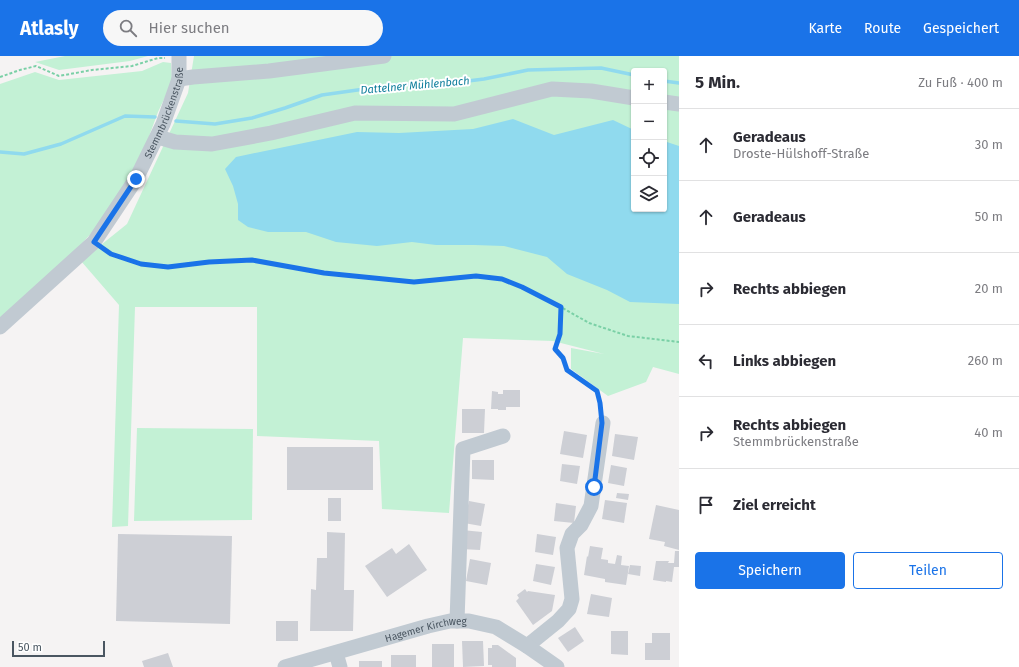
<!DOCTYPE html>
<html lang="de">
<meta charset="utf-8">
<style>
body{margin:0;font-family:"Fira Sans",sans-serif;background:#f7f7f7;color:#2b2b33}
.controls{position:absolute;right:12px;top:12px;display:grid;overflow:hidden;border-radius:4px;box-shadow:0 1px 3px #0004}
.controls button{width:36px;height:36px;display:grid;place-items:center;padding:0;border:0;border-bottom:1px solid #e1e1e2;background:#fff;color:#2b2b33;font:20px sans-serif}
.scale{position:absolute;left:12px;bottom:10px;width:93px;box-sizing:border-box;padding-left:4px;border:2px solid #4a5661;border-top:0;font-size:11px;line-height:14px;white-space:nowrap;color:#4a5661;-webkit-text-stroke:3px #fff;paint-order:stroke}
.stop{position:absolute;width:12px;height:12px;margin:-9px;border:3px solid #1a73e8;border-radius:50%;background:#fff}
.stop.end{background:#1a73e8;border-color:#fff;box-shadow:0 1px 4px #0008}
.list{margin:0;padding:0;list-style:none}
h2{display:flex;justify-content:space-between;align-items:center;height:52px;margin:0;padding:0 16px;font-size:17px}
h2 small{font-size:13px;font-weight:400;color:#7c7c81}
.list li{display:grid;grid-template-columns:26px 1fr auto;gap:12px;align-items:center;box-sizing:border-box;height:72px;padding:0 16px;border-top:1px solid #e1e1e2}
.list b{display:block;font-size:15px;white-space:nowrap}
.list p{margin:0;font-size:13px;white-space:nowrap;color:#7c7c81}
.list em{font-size:13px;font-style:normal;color:#7c7c81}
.actions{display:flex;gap:8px;padding:12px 16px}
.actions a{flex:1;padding:9px 0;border:1px solid #1a73e8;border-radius:4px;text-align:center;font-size:14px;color:#1a73e8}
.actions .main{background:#1a73e8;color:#fff}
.icon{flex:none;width:22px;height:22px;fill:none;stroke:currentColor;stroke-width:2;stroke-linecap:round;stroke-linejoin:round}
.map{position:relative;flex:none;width:679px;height:611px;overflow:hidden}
header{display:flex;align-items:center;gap:24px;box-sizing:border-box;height:56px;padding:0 20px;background:#1a73e8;color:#fff}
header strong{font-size:19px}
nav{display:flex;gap:22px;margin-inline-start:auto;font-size:14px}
.search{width:280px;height:36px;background:#f7f7f7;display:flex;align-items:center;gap:10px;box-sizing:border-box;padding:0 14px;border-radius:22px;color:#7c7c81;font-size:15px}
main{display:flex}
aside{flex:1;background:#fff}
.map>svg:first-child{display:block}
.green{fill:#c3f1d5;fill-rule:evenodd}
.water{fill:#90daee}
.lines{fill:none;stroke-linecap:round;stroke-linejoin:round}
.stream{stroke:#90daee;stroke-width:3.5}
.building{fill:#cdcfd5}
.path{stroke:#7ad0a6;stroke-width:2;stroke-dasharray:3 2;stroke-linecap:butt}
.minor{stroke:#c1cad2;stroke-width:15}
.route{stroke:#1a73e8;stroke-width:5}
.labels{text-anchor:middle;stroke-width:4;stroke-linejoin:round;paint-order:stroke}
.street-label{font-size:10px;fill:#4a5661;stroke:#fff}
.water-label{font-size:11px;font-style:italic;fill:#0c7c9b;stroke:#fff}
</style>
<header>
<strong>Atlasly</strong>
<div class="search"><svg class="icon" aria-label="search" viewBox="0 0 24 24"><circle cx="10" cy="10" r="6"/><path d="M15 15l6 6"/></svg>Hier suchen</div>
<nav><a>Karte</a><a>Route</a><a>Gespeichert</a></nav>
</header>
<main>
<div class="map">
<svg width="679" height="611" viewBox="0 0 679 611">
<rect width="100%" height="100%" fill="#f5f3f3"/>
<!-- green -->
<g class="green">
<path d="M65 0H148L130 5 59 14 35 6Z"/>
<path d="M194 0H679V318L653 311 646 326 608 340 571 313V292L604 298 553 285 463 282 449 457 382 453 379 385 257 380V251H135L128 470 112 471 119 249 81 205 127 168 188 37ZM634 15H664V153H634Z"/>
<path d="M163 6 171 7 172 24 167 37 158 56 141 102 103 164 69 202 0 266V28L35 16 59 24 142 15Z"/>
<path d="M137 372 253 373 252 464 134 465Z"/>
</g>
<!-- water -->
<path class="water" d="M513 63 554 79 613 64 634 74V153H664V85L679 90V248L630 246 607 234 567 218 547 201 504 190 474 189H436L412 186 377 190 336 186 306 176H268L248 171 238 164V148L233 130 225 113 236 101 357 76 399 77 473 73Z"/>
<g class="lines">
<!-- stream -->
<g class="stream">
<path d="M664 25 679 27"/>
<path d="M176 65 215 68 252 62 285 52 322 39 393 29 444 28 484 23 528 14 601 12 634 19"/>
<path d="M0 96 24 98 61 88 125 60 155 61"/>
</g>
</g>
<!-- building -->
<g class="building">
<path d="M503 334H520V351H506V354H498V353H491L492 335 498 336V338H503Z"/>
<path d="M462 353H485L484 377H462Z"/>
<path d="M564 375 587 379 583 402 560 398Z"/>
<path d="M615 378 638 381 634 404 612 400Z"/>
<rect x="287" y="391" width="86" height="43"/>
<path d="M472 404H494V424L472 423Z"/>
<path d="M562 408 580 410 577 428 560 425Z"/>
<path d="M611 409 627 412 624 430 608 427Z"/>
<path d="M617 437 629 438 628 444 616 442Z"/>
<rect x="328" y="442" width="13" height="23"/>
<path d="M605 444 627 447 624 467 602 463Z"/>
<path d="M469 445 485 448 481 470 464 467Z"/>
<path d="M556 447 576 450 574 467 554 465Z"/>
<path d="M656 449 679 454V494L664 490 665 486 649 483Z"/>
<path d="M462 474 482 476 480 494 461 493Z"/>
<path d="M327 476 345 477 344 534H354L353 575H310L311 533 316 534 317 502H327Z"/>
<path d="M118 478 232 480 230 568 116 565Z"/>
<path d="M537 478 556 481 553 499 535 496Z"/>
<path d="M409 488 427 514 387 541 365 510 392 492 396 498Z"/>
<path d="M590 490 603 492 601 503 608 504V507L615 508 617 499 622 500 621 509 629 510 626 529 605 526V523L584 519 587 500 588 501Z"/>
<path d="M675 495H679V511H674L672 526 666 525V526L653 524 656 505H669L668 507H674Z"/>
<path d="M470 503 491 507 487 529 466 525Z"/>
<path d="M536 508 555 511 551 529 533 525Z"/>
<path d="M630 509 641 510 640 520 628 518Z"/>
<path d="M525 533 527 536 528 535 555 539 552 555 533 569 516 545 519 542 517 539Z"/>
<path d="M591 538 612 542 609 561 587 558Z"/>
<rect x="276" y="565" width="22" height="20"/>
<path d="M575 571 584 585 568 596 558 582Z"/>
<path d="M611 575H628V599L611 598Z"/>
<path d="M652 577H670V604H645V587H652Z"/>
<path d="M462 585H483L484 610 463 611Z"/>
<rect x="432" y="588" width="22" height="23"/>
<path d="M492 589H498L516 602V611H492V609H488V592H492Z"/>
<path d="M168 597 173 611H144L142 605Z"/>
<rect x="391" y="599" width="25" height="12"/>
<rect x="359" y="605" width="23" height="6"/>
</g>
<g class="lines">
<!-- path -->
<g class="path">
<path d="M0 21 20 14 36 10 59 20 92 14 132 10 158 2H165"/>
<path d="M105 194 111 198 141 208 168 211 209 206 252 204 324 217 414 226 476 220 502 223 523 231 561 251 589 267 628 280 679 286"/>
<path d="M561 251 560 278 555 293 563 302 567 314 597 335 601 354"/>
</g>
<!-- minor -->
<g class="minor">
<path d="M179 23 193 21 269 15 384 0"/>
<path d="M664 46 679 48"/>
<path d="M158 81 175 86 212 88 271 77 355 57 454 58 552 33 591 35 634 42"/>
<path id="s1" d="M0 271 94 186 136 123 163 68 179 23V0"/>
<path d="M457 565 463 393 503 380"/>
<path d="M527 590 558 565 569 553 572 543 567 492 572 478 581 469 591 450 603 367"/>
<path d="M336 597 340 611"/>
<path id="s2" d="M285 611 428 570 450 565H469L496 571 527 590 557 611"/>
</g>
</g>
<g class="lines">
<!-- route -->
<path class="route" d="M136 123 94 186 111 198 141 208 168 211 209 206 252 204 324 217 414 226 476 220 502 223 522 231 561 251 560 278 555 293 563 302 567 314 597 335 600 347 602 367 594 431"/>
</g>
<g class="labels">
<!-- street labels -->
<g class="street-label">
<text dy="4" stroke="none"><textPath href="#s1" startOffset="275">Stemmbrückenstraße</textPath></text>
<text dy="4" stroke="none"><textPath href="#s2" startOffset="146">Hagemer Kirchweg</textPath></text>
</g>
<!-- water labels -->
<g class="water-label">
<text transform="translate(415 29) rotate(-5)" y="4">Dattelner Mühlenbach</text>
</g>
</g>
</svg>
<div class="controls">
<button>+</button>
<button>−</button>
<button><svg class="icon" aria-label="locate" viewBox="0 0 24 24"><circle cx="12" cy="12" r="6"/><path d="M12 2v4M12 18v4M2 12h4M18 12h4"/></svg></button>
<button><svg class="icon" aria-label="layers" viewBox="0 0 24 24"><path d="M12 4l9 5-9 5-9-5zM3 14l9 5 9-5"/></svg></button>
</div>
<div class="scale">50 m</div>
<div class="stop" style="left:594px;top:431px"></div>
<div class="stop end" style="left:136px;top:123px"></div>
</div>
<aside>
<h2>5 Min.<small>Zu Fuß · 400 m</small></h2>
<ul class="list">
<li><svg class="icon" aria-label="ahead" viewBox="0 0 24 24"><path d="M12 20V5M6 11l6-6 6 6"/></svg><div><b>Geradeaus</b><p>Droste-Hülshoff-Straße</p></div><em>30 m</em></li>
<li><svg class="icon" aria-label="ahead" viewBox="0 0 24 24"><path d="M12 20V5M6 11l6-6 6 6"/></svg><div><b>Geradeaus</b></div><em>50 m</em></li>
<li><svg class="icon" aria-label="right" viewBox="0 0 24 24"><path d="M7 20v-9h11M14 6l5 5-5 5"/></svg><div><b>Rechts abbiegen</b></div><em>20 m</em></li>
<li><svg class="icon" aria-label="left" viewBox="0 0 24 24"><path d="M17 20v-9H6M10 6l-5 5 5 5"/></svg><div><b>Links abbiegen</b></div><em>260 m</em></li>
<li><svg class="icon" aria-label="right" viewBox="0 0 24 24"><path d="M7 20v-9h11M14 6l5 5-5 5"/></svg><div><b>Rechts abbiegen</b><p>Stemmbrückenstraße</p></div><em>40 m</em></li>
<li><svg class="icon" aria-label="arrive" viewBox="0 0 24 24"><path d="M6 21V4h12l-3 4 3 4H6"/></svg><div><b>Ziel erreicht</b></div></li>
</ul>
<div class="actions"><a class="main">Speichern</a><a>Teilen</a></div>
</aside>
</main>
